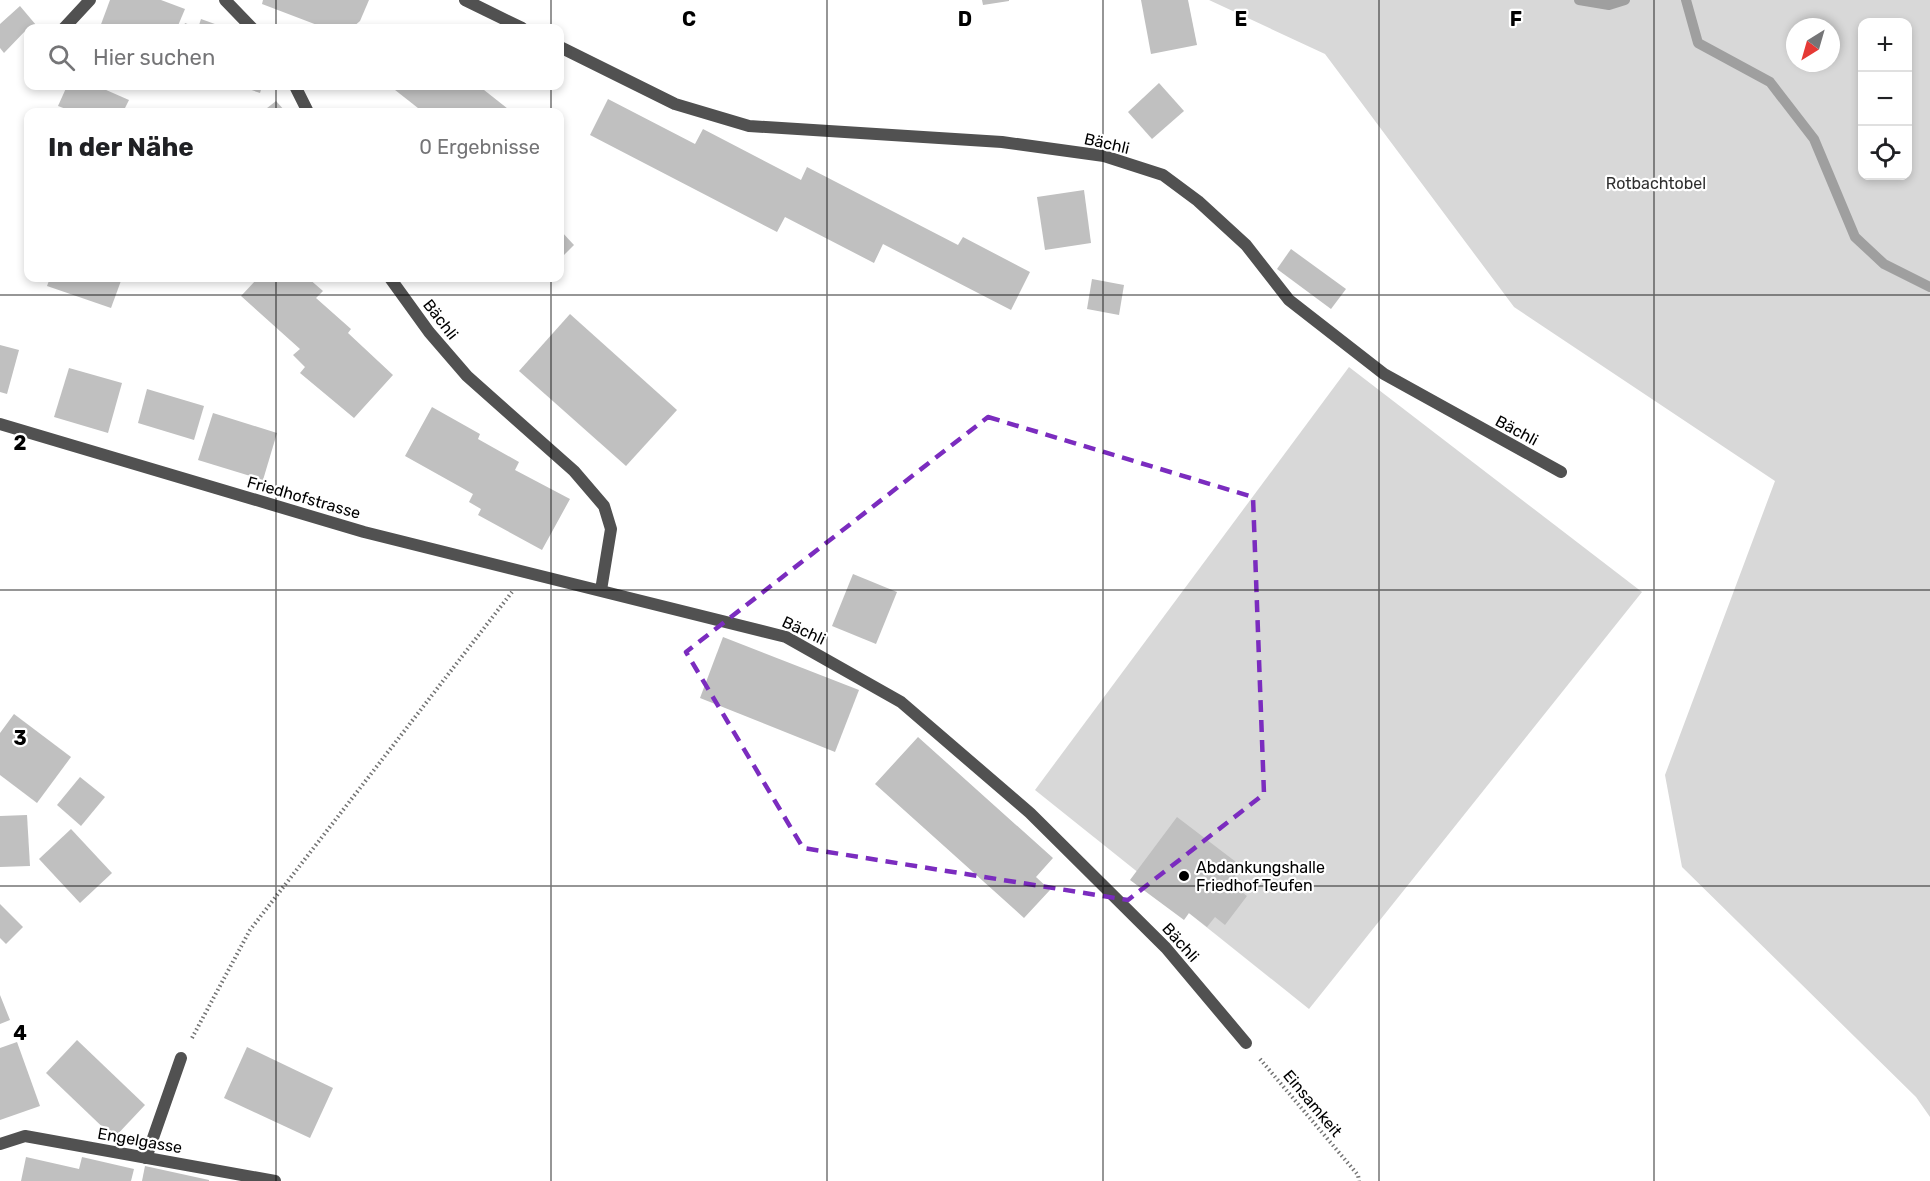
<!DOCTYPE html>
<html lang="de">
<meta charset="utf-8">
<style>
body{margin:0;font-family:Rubik,sans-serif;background:#f2f2f2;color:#202124}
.controls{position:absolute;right:18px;top:18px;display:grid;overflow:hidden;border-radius:12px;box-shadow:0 3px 9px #0003}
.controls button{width:54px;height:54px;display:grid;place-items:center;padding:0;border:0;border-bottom:2px solid #e0e0e0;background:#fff;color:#202124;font:30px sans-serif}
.compass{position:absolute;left:1786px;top:18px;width:54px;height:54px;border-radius:50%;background:#fff;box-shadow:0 3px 9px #0003;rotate:217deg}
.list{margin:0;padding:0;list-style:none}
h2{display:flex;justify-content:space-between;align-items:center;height:78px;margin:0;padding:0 24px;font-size:26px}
h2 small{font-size:20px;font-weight:400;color:#757577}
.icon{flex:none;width:33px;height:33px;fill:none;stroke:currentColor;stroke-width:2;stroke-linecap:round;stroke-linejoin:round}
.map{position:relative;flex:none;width:1930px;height:1181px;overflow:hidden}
.search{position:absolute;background:#fff;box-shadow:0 3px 9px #0003;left:24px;top:24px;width:540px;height:66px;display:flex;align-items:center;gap:15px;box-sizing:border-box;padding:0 21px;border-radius:12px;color:#757577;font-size:22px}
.panel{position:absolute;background:#fff;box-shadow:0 3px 9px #0003;left:24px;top:108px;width:540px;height:174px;border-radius:12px}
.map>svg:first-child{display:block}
.green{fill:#d8d8d8;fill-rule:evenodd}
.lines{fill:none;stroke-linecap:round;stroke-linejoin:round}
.stream{stroke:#9f9f9f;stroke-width:10}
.building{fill:#c0c0c0}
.path{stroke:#737373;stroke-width:4;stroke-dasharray:1.5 3;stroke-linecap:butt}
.service{stroke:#515151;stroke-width:12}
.minor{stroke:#515151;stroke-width:12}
.marked{fill:none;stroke:#7b2cbf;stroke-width:4.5;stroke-dasharray:12 8;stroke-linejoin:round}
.grid{fill:none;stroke:#000;stroke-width:1.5;stroke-opacity:0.55}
.poi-dot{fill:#000;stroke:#fff;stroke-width:2}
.labels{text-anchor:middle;stroke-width:4.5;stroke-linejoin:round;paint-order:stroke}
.street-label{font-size:16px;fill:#000;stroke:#fff}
.park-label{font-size:16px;fill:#2f2f2f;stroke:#fff}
.poi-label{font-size:16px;fill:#000;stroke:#fff;text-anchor:start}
.grid-label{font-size:20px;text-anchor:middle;font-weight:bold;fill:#000;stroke:#fff;stroke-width:4.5;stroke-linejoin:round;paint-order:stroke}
</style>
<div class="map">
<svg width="1930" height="1181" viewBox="0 0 1930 1181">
<rect width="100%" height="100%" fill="#fff"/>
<!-- green -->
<g class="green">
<path d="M1209 0H1930V1117L1916 1097 1682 867 1665 775 1775 481 1514 307 1325 54ZM1862 22H1908V176H1862ZM1795 27H1831V63H1795Z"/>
<path d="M1349 367 1642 592 1309 1009 1035 790Z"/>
</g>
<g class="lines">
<!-- stream -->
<g class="stream">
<path d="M1579 0 1609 5 1625 0"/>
<path d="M1686 0 1698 43 1770 82 1814 139 1855 237 1884 264 1930 287"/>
</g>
</g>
<!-- building -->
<g class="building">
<path d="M110 0H161L185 9 177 28H103L100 27Z"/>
<path d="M263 0H369L360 21 352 28H325L262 4Z"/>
<path d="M982 0H1009V1L983 5Z"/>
<path d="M1141 0H1188L1197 45 1151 54Z"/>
<path d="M20 6 36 25 28 28 4 53 0 48V24Z"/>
<path d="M201 19 226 28H183L185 23 198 28Z"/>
<path d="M1159 83 1184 111 1152 139 1128 112Z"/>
<path d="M67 86H97L129 100 123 112H74L58 106Z"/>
<path d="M240 86H262L260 93Z"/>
<path d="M390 86H479L512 112H423Z"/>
<path d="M608 99 695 144 703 129 801 180 807 167 958 245 963 237 1030 272 1011 310 883 244 874 263 785 217 777 232 590 135Z"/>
<path d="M276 101 286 112H262Z"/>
<path d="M1084 190 1091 243 1045 250 1037 197Z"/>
<path d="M560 230 574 245 560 259Z"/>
<path d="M1291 249 1346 289 1331 309 1277 269Z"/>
<path d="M50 278H122L111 308 47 286Z"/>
<path d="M258 278H308L323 291 316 298 351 329 348 333 393 375 354 418 300 373 305 367 293 355 300 349 241 296Z"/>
<path d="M1092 279 1124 285 1119 315 1087 309Z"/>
<path d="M570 314 677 410 626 466 519 371Z"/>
<path d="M0 345 19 350 7 394 0 392Z"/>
<path d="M69 368 122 383 108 433 54 417Z"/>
<path d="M147 389 204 406 194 440 138 423Z"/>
<path d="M432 407 480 434 478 439 519 462 515 470 570 499 542 550 478 515 481 509 469 502 473 494 405 456Z"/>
<path d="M213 413 277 433 263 480 198 460Z"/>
<path d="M853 574 897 592 876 644 832 626Z"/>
<path d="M723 637 859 690 835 752 700 698Z"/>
<path d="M14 714 71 757 37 803 0 775V733Z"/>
<path d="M918 737 1053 858 1036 877 1050 890 1024 918 875 784Z"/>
<path d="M80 777 105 797 81 826 57 805Z"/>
<path d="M27 815 30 866 0 867V816Z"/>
<path d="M1177 817 1236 862 1229 871 1245 883 1239 890 1247 896 1225 925 1215 917 1207 927 1189 913 1184 920 1130 880Z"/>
<path d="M71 829 112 873 80 903 39 859Z"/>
<path d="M0 904 23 927 6 944 0 938Z"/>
<path d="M0 995 10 1020 0 1024Z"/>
<path d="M77 1040 145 1105 114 1138 46 1073Z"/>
<path d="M17 1042 40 1106 0 1120V1048Z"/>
<path d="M247 1047 333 1088 310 1138 224 1098Z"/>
<path d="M26 1157 79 1169 82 1157 134 1169 131 1181H21Z"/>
<path d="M145 1166 209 1180V1181H142Z"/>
</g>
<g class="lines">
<!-- path -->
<g class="path">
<path d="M192 1038 250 930 512 592"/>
<path d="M1260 1059 1358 1175 1359 1181"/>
</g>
<!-- service -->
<g class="service">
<path d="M64 28 90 0"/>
<path d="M146 1158 181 1058"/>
</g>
<!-- minor -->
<g class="minor">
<path d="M225 0 252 28"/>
<path d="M465 0 522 28"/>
<path d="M560 47 675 104 749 126 1002 142 1104 156 1163 175 1198 201 1246 245 1289 300 1384 374 1561 472"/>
<path d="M295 86 308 112"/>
<path d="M390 278 429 332 467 376 574 471 604 506 611 529 601 590"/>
<path d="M0 424 364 532 786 637 901 702 1030 813 1166 948 1246 1043"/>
<path d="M0 1144 25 1136 275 1181"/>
</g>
</g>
<!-- marked area -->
<path class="marked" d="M988 417 1253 497 1264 794 1128 900 803 848 686 652Z"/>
<!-- grid -->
<path class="grid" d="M276 0V28M551 0V28M827 0V1181M1103 0V1181M1379 0V1181M1654 0V1181M276 86V112M551 86V112M276 278V1181M551 278V1181M0 295H1930M0 590H1930M0 886H1930"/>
<!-- markers -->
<circle class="poi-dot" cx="1184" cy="876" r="6"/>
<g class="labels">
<!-- street labels -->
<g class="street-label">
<text transform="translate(1107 143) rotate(13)" y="6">Bächli</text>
<text transform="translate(441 319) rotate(52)" y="6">Bächli</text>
<text transform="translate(1517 430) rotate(28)" y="6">Bächli</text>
<text transform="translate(304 497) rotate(16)" y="6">Friedhofstrasse</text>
<text transform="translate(804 630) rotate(25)" y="6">Bächli</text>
<text transform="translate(1181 942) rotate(48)" y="6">Bächli</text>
<text transform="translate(1313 1103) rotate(50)" y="6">Einsamkeit</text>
<text transform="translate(140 1140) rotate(10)" y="6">Engelgasse</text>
</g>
<!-- park labels -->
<g class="park-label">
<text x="1656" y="189">Rotbachtobel</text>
</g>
<!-- poi labels -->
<g class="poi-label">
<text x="1196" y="873">Abdankungshalle<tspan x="1196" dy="18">Friedhof Teufen</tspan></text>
</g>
</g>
<g class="grid-label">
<text x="689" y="26">C</text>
<text x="965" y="26">D</text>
<text x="1241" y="26">E</text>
<text x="1516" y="26">F</text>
<text x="20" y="450">2</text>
<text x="20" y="745">3</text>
<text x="20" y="1040">4</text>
</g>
</svg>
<div class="controls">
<button>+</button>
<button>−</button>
<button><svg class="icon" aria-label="locate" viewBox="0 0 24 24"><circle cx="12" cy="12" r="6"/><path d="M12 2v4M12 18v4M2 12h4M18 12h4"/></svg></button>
</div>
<svg class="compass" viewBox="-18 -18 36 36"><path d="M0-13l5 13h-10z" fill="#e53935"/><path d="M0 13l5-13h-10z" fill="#757577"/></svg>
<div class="search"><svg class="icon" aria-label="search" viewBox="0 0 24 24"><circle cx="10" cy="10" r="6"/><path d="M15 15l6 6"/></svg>Hier suchen</div>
<section class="panel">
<h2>In der Nähe<small>0 Ergebnisse</small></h2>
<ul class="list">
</ul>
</section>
</div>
